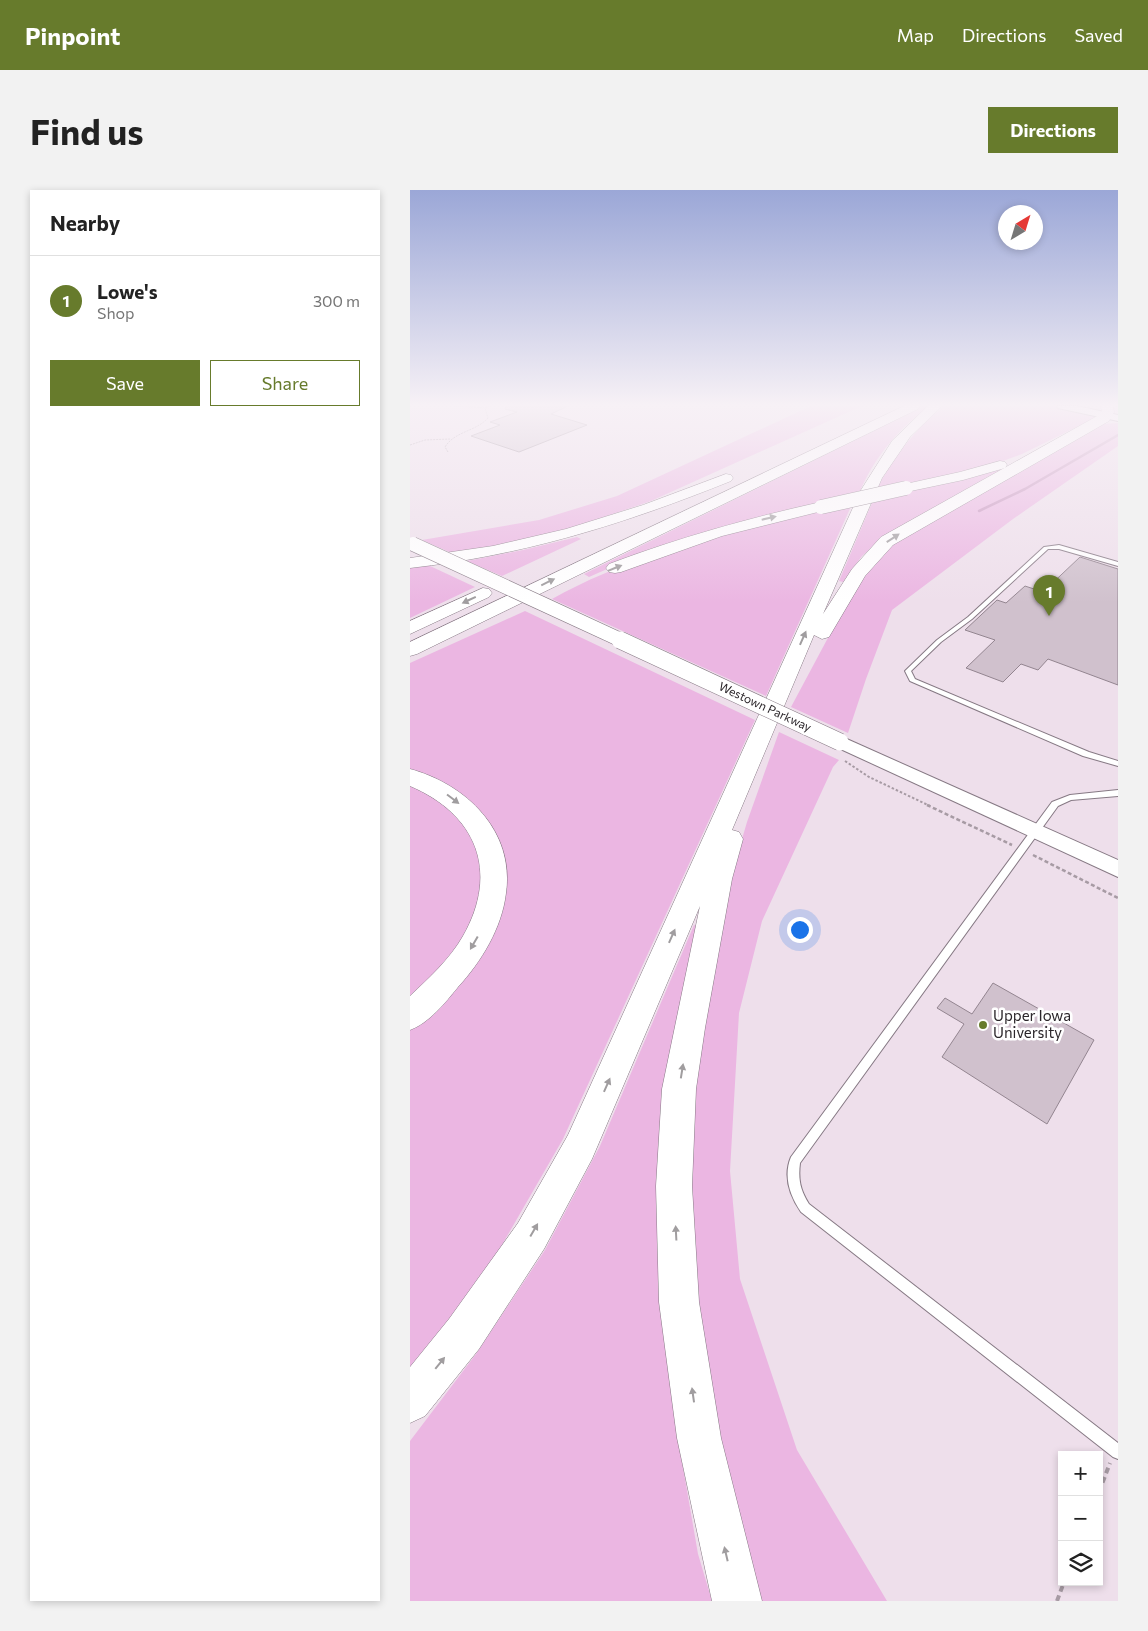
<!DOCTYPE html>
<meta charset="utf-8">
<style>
body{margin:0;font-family:Commissioner,sans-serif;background:#f2f2f2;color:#222}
.controls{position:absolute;right:15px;bottom:15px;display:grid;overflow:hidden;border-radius:0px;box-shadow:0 2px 8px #0003}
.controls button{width:45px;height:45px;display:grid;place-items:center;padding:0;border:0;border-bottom:1px solid #e0e0e0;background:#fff;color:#222;font:25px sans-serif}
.compass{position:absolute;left:588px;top:15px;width:45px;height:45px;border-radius:50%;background:#fff;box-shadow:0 2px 8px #0003;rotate:38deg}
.you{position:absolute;left:389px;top:739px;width:18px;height:18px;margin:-12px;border:4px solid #fff;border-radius:50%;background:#1a73e8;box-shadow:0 0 0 8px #1a73e833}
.badge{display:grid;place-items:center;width:32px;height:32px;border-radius:50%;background:#677b2c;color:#fff;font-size:16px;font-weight:700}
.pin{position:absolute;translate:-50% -41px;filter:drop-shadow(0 1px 2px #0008)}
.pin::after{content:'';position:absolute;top:26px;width:18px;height:15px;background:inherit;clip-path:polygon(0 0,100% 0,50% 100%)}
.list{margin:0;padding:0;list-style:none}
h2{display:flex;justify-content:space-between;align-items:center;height:65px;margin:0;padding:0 20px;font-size:21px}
h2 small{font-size:16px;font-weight:400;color:#767676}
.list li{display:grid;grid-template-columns:32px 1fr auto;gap:15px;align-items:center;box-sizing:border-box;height:90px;padding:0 20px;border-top:1px solid #e0e0e0}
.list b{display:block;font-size:19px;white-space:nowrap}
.list p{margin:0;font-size:16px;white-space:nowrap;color:#767676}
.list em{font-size:16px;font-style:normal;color:#767676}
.actions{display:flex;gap:10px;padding:15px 20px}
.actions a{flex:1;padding:11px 0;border:1px solid #677b2c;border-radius:0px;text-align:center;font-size:18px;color:#677b2c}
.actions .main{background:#677b2c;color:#fff}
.icon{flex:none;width:28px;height:28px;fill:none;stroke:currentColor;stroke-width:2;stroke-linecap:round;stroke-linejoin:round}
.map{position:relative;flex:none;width:708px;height:1411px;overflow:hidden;border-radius:0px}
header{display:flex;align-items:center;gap:30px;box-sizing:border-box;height:70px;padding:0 25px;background:#677b2c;color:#fff}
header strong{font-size:24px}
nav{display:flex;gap:28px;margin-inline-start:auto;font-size:18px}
.intro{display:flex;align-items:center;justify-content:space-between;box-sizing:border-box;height:120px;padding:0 30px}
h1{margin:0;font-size:35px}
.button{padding:12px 22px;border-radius:0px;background:#677b2c;color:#fff;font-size:18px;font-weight:700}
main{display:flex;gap:30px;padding:0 30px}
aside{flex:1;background:#fff;border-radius:0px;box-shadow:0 2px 8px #0003}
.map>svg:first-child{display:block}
.green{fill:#ebb6e2}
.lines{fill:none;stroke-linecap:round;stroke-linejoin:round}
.stream{stroke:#c793be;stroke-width:2.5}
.building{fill:#d0c1cd;stroke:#938590}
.service-casing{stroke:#867984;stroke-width:2}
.tertiary-casing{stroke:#867984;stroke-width:2}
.secondary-casing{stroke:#867984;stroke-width:2}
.motorway-casing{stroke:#867984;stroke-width:1}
.path-far3{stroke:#a79ba4;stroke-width:1;stroke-dasharray:2 1;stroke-linecap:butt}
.path-far2{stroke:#a79ba4;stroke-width:2;stroke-dasharray:2.5 2;stroke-linecap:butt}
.path-far1{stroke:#a79ba4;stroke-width:2.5;stroke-dasharray:4 2.5;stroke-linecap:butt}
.path{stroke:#a79ba4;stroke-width:4;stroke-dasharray:6 4;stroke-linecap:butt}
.service{fill:#fff;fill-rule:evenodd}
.tertiary{fill:#fff;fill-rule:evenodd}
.secondary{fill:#fff;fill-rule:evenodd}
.motorway{fill:#fff;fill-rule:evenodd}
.tertiary-bridge-far1-casing{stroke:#867984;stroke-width:15;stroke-linecap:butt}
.tertiary-bridge-casing{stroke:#867984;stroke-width:18;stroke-linecap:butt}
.motorway-bridge-casing{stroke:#867984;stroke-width:15;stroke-linecap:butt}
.tertiary-bridge-far1{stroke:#fff;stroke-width:14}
.tertiary-bridge{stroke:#fff;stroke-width:17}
.motorway-bridge{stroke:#fff;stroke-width:14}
.oneway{fill:#a09d9f}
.poi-dot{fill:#677b2c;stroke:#fff;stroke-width:2}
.labels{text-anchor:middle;stroke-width:5;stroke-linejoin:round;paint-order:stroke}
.far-street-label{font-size:12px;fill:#2b262a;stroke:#fff}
.poi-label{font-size:15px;fill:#2b262a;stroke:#fff;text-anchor:start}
</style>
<header>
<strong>Pinpoint</strong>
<nav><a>Map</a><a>Directions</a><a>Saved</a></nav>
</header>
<div class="intro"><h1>Find us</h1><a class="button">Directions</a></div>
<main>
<aside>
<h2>Nearby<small></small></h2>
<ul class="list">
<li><span class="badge">1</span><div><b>Lowe's</b><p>Shop</p></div><em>300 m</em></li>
</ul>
<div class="actions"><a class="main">Save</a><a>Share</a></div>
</aside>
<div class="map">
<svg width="708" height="1411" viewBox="0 0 708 1411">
<rect width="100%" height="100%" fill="#eedfeb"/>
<!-- green -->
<g class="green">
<path d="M401 216H452L241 311 150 342 44 364 12 350 129 330 207 306Z"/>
<path d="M514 216 518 217C486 241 463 269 448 306L213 372 179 387 174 384Z"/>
<path d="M534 216H645L687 225 681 230 612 264 579 276 465 302C483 268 504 240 534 216Z"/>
<path d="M708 233V256L603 329 482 420 456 489 438 543 381 517 451 386 488 349 694 234Z"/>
<path d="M602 276 467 353 452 366 433 392 429 391 464 308 568 285Z"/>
<path d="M443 312 356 506 142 409C235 357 341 338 443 312Z"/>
<path d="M167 347 171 349 92 386 57 371 113 360Z"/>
<path d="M18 375 65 397 0 428V377Z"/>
<path d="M115 421 345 530 153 949 89 1060 46 1120 0 1179V835L38 800 90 655 0 580V473Z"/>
<path d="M369 542 429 570 423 577 352 731 329 823 320 981 330 1089 387 1260 477 1411H346L303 1245 278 1029 288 856 313 714 337 632Z"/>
<path d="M0 594 38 616 65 646 74 680 68 720 48 759 0 811Z"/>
<path d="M284 735 288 737 268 825 269 1254 288 1364 302 1411H0V1251L66 1164 135 1060 190 956Z"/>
</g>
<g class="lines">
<!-- stream -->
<path class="stream" d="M569 321 615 299 708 245"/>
</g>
<!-- building -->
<g class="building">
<path d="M96 216H158L141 224 177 235 109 262 61 246 90 235 80 232 107 222 95 219Z"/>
<path d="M670 367 708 379V495L638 469 628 480 611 474 593 492 556 478 585 450 555 440 587 410 596 413 615 396 633 402Z"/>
<path d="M583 793 684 850 637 934 532 867 554 834 527 818 535 808 562 824Z"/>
</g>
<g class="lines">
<defs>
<g id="service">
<path d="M649 355 708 372V376L649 359H638L562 429 531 452 501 481 505 489 679 562 708 571V576L673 566 500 491 495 481 527 450 558 427 634 357Z"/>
<path d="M708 600V606L661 610 648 616 390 973C388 989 390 1000 399 1014L708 1253V1269L703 1267 391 1022C380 1006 373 986 381 967L642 612 660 605Z"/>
</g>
<path id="tertiary" d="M430 546 708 670V687L424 556 421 552 424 548Z"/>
<path id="secondary" d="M647 216H667L708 225V231L648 218Z"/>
<g id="motorway">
<path d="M494 216H510L508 219 7 464 0 466V452Z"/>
<path d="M518 216H532L500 247 472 288 413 424 442 379 471 347 689 225 692 222 691 216H703L704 222 699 231 483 355 455 386 419 447 412 449 404 445 322 640 329 642 333 649 322 689 295 838 286 899 282 996 289 1112 311 1248 352 1411H302L267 1248 249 1112 246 996 252 899 290 716 182 969 134 1059 69 1159 15 1226 0 1233V1177L39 1129 108 1033 158 945 451 300 482 251Z"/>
<path d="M590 271 595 272 597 275 595 278 553 290 496 302 491 301 489 298 491 295 550 282Z"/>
<path d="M316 284 321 285 323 288 321 291C214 334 115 365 0 378V368L83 356 156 339 233 315Z"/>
<path d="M411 312 416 314 419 317 416 320 312 346 211 382 205 383 199 382 196 378 199 374C268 348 339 328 411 312Z"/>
<path d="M73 398 79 399 82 403 79 407 0 444V431Z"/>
<path d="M0 579C56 594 105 641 96 703 92 738 71 772 48 797 35 813 19 833 0 840V806C19 788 40 769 53 746 90 681 66 624 0 596Z"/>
</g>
</defs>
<!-- service casing -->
<use href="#service" class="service-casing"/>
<!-- tertiary casing -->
<use href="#tertiary" class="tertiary-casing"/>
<!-- secondary casing -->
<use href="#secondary" class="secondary-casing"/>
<!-- motorway casing -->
<use href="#motorway" class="motorway-casing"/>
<!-- path-far3 -->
<g class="path-far3">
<path d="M75 218 81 216"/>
<path d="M0 255 15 250 40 249"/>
<path d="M38 262 35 257C45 241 65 242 78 228L75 218 44 216"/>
</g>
<!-- path-far2 -->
<path class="path-far2" d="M435 571 459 587 520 616"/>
<!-- path-far1 -->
<g class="path-far1">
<path d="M517 615 602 655"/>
<path d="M623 665 708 708"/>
</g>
<!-- path -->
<g class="path">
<path d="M689 1302 700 1273"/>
<path d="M647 1411 654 1392"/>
</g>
<!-- service -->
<use href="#service" class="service"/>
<!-- tertiary -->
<use href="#tertiary" class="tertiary"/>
<!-- secondary -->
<use href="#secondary" class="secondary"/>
<!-- motorway -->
<use href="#motorway" class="motorway"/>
<defs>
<path id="tertiary-bridge-far1" d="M3 354 213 451"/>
<path id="tertiary-bridge" d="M210 450 430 552"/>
<path id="motorway-bridge" d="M411 317 496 298"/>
</defs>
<!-- tertiary-bridge-far1 casing -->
<use href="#tertiary-bridge-far1" class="tertiary-bridge-far1-casing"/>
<!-- tertiary-bridge casing -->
<use href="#tertiary-bridge" class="tertiary-bridge-casing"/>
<!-- motorway-bridge casing -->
<use href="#motorway-bridge" class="motorway-bridge-casing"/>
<!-- tertiary-bridge-far1 -->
<use href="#tertiary-bridge-far1" class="tertiary-bridge-far1"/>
<!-- tertiary-bridge -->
<use href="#tertiary-bridge" class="tertiary-bridge"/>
<!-- motorway-bridge -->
<use href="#motorway-bridge" class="motorway-bridge"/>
</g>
<!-- one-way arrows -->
<defs><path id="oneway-solid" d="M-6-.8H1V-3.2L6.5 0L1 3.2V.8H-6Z" transform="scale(1.25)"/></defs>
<g class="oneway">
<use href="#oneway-solid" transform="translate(359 328) rotate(-13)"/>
<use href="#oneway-solid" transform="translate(483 348) rotate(-33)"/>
<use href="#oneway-solid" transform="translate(205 378) rotate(-22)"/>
<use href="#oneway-solid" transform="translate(138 392) rotate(-26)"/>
<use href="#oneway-solid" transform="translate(59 410) rotate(155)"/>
<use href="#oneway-solid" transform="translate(393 448) rotate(-66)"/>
<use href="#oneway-solid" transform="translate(43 609) rotate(37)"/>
<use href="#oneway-solid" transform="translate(262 746) rotate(-66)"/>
<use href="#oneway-solid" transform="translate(64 753) rotate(120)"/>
<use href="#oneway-solid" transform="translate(272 881) rotate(-81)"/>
<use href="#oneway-solid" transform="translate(197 895) rotate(-66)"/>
<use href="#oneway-solid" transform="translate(124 1040) rotate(-60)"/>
<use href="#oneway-solid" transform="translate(266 1043) rotate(-93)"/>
<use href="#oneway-solid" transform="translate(30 1173) rotate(-51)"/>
<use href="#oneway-solid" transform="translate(283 1205) rotate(-98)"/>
<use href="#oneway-solid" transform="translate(316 1364) rotate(-103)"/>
</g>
<!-- sky -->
<linearGradient id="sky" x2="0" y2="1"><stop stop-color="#9ba7d7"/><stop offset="0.52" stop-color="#f7f1f6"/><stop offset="1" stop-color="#f7f1f6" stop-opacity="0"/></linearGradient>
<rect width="708" height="413" fill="url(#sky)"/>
<!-- markers -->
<circle class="poi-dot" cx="573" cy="835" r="5"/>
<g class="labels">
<!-- far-street labels -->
<g class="far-street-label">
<text transform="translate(355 517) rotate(25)" y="4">Westown Parkway</text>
</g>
<!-- poi labels -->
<g class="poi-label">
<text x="583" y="831">Upper Iowa<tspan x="583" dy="17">University</tspan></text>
</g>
</g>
</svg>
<div class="controls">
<button>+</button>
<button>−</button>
<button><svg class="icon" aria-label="layers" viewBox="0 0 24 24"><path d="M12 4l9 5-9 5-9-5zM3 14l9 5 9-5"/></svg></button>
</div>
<svg class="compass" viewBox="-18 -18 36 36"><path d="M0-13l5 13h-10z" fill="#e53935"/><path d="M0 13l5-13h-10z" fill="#767676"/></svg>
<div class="you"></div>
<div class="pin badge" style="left:639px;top:426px">1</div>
</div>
</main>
